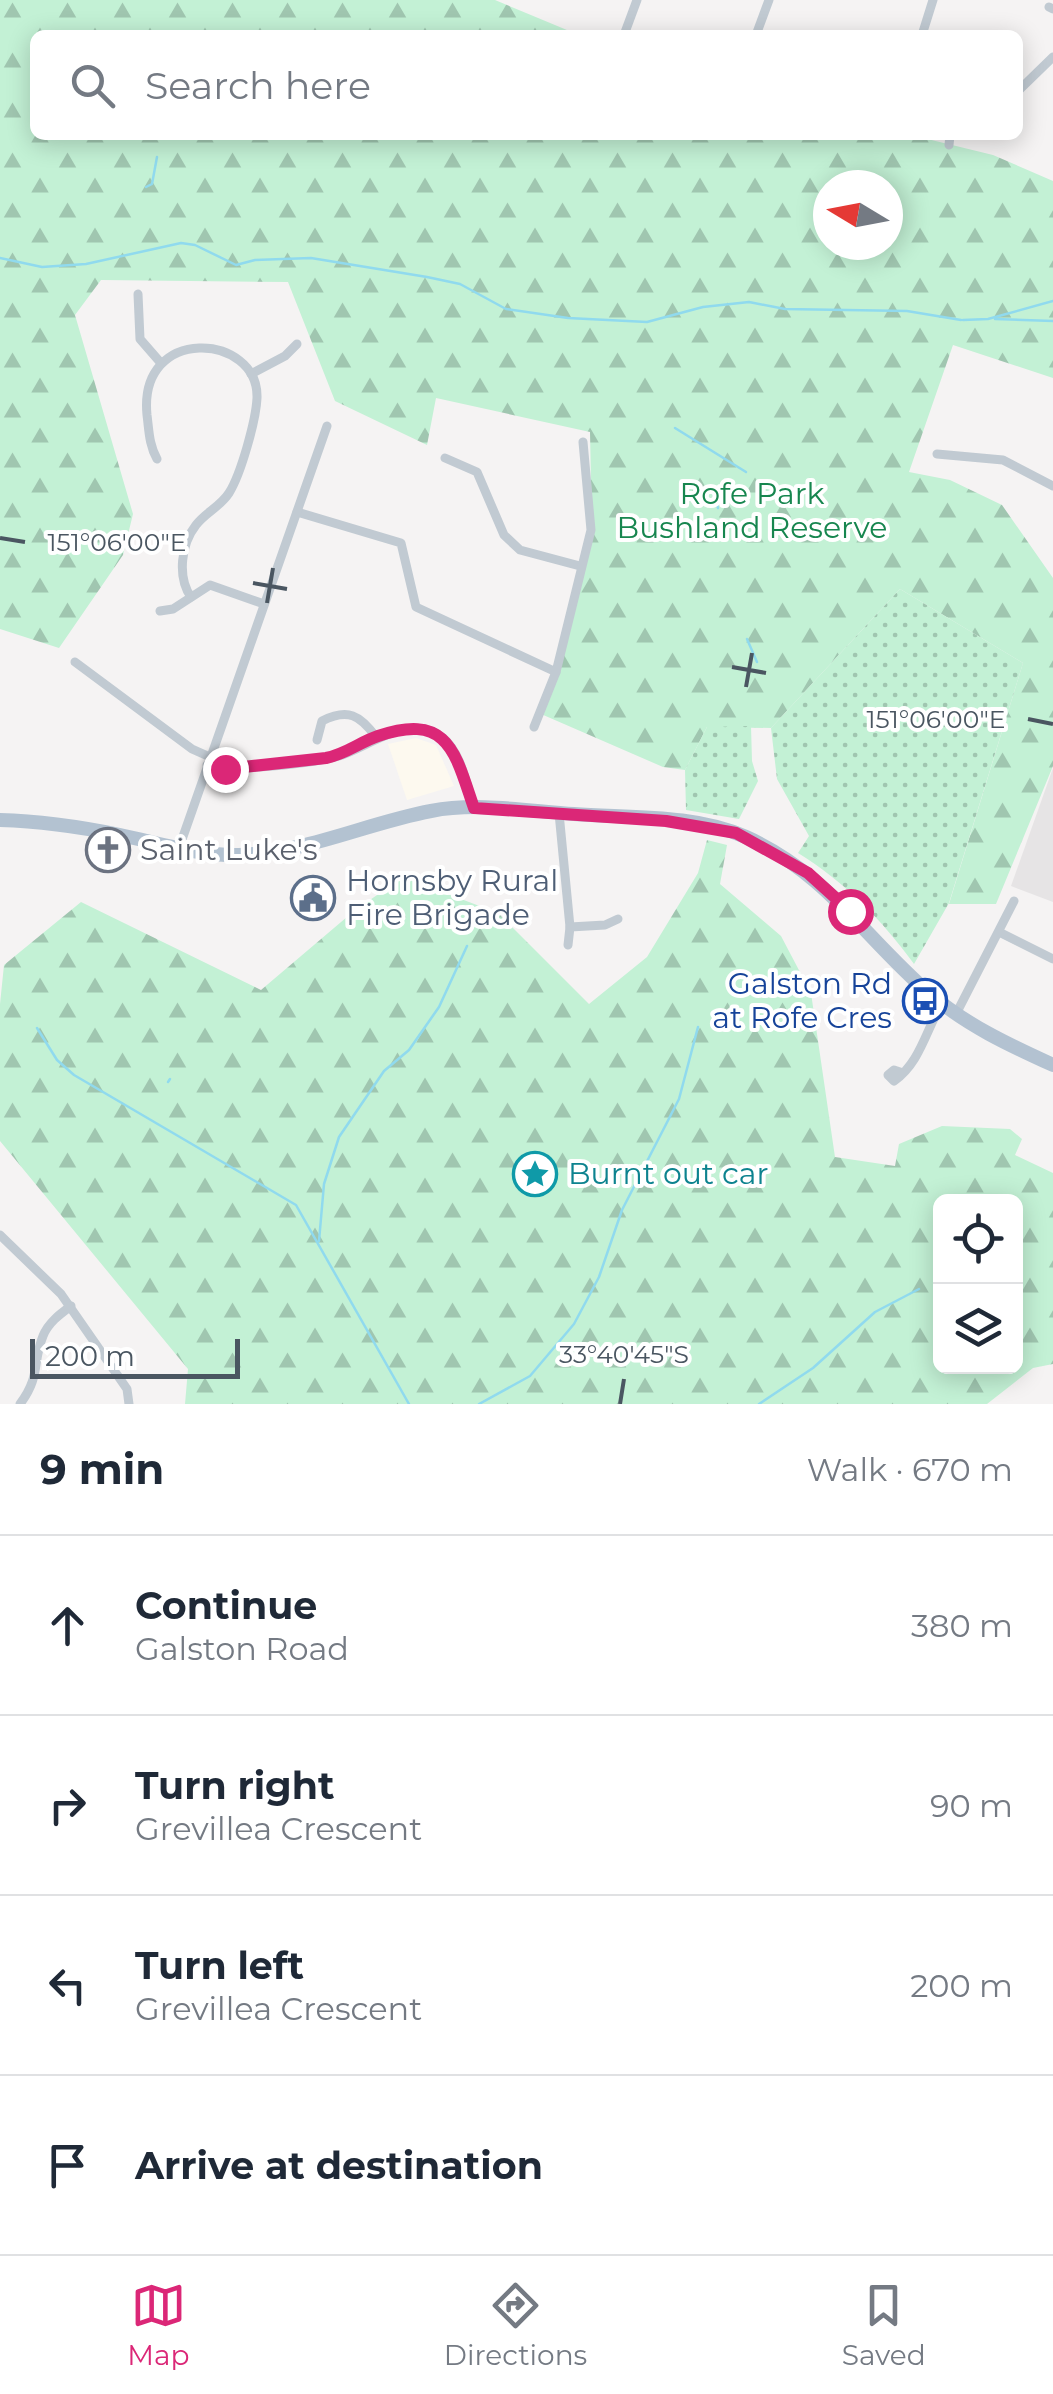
<!DOCTYPE html>
<meta charset="utf-8">
<style>
body{margin:0;font-family:Montserrat,sans-serif;background:#f2f2f3;color:#1f2937}
.controls{position:absolute;right:30px;bottom:30px;display:grid;overflow:hidden;border-radius:15px;box-shadow:0 5px 25px #0003}
.controls button{width:90px;height:90px;display:grid;place-items:center;padding:0;border:0;border-bottom:2px solid #e0e1e3;background:#fff;color:#1f2937;font:50px sans-serif}
.compass{position:absolute;left:813px;top:170px;width:90px;height:90px;border-radius:50%;background:#fff;box-shadow:0 5px 25px #0003;rotate:280deg}
.scale{position:absolute;left:30px;bottom:25px;width:210px;box-sizing:border-box;padding-left:10px;border:5px solid #4a5661;border-top:0;font-size:28px;line-height:35px;white-space:nowrap;color:#4a5661;-webkit-text-stroke:8px #fff;paint-order:stroke}
.stop{position:absolute;width:30px;height:30px;margin:-22px;border:8px solid #db2777;border-radius:50%;background:#fff}
.stop.end{background:#db2777;border-color:#fff;box-shadow:0 2px 10px #0008}
.list{margin:0;padding:0;list-style:none}
h2{display:flex;justify-content:space-between;align-items:center;height:130px;margin:0;padding:0 40px;font-size:42px}
h2 small{font-size:32px;font-weight:400;color:#747a83}
.list li{display:grid;grid-template-columns:65px 1fr auto;gap:30px;align-items:center;box-sizing:border-box;height:180px;padding:0 40px;border-top:2px solid #e0e1e3}
.list b{display:block;font-size:38px;white-space:nowrap}
.list p{margin:0;font-size:32px;white-space:nowrap;color:#747a83}
.list em{font-size:32px;font-style:normal;color:#747a83}
.icon{flex:none;width:55px;height:55px;fill:none;stroke:currentColor;stroke-width:2;stroke-linecap:round;stroke-linejoin:round}
.map{position:relative;flex:none;width:1053px;height:1404px;overflow:hidden}
.search{position:absolute;background:#fff;box-shadow:0 5px 25px #0003;left:30px;right:30px;top:30px;height:110px;display:flex;align-items:center;gap:25px;box-sizing:border-box;padding:0 35px;border-radius:15px;color:#747a83;font-size:38px}
.sheet{height:850px;background:#fff}
nav{display:flex;justify-content:space-around;align-items:center;box-sizing:border-box;height:140px;border-top:2px solid #e0e1e3;background:#fff;font-size:28px;color:#747a83}
nav a{display:grid;justify-items:center;gap:5px}
nav .on{color:#db2777}
.map>svg:first-child{display:block}
.commercial{fill:#fdf9ef}
.education{fill:#e6e4e5}
.forest{fill:url(#forest-firs);fill-rule:evenodd}
.park{fill:url(#park-dots)}
.lines{fill:none;stroke-linecap:round;stroke-linejoin:round}
.stream{stroke:#90daee;stroke-width:2.5}
.minor{stroke:#c1cad2;stroke-width:9}
.primary{stroke:#b3c2d1;stroke-width:14}
.route{stroke:#db2777;stroke-width:12}
.ticks{fill:none;stroke:#4a5661;stroke-width:4}
.labels{text-anchor:middle;stroke-width:8;stroke-linejoin:round;paint-order:stroke}
.park-label{font-size:30px;fill:#17864f;stroke:#fff}
.worship-label{font-size:30px;fill:#5b616d;stroke:#fff;text-anchor:start}
.service-label{font-size:30px;fill:#4e5e75;stroke:#fff;text-anchor:start}
.transit-label{font-size:30px;fill:#164399;stroke:#fff;text-anchor:end}
.culture-label{font-size:30px;fill:#0d838f;stroke:#fff;text-anchor:start}
.ticks-label{font-size:25px;text-anchor:middle;fill:#4a5661;stroke:#fff;stroke-width:8;stroke-linejoin:round;paint-order:stroke}
</style>
<div class="map">
<svg width="1053" height="1404" viewBox="0 0 1053 1404">
<defs>
<pattern id="forest-firs" width="22" height="20" patternUnits="userSpaceOnUse" patternTransform="scale(2.5)"><rect width="22" height="20" fill="#c3f1d5"/><path d="M5 1l3.5 6h-7zM16 11l3.5 6h-7z" fill="#a0c6b0"/></pattern>
<pattern id="park-dots" width="8" height="8" patternUnits="userSpaceOnUse" patternTransform="scale(2.5)"><rect width="8" height="8" fill="#c3f1d5"/><path d="M2 2h.1M6 6h.1" fill="none" stroke="#a0c6b0" stroke-width="1.8" stroke-linecap="round"/></pattern>
</defs>
<rect width="100%" height="100%" fill="#f5f3f3"/>
<!-- commercial -->
<path class="commercial" d="M416 738 436 745 454 786 407 800 388 744Z"/>
<!-- education -->
<path class="education" d="M1053 768V902L1011 886Z"/>
<!-- forest -->
<g class="forest">
<path d="M0 0H495L579 35H35V135H911L993 155 1053 181V378L953 345 909 472 950 480 1002 505 1053 578V766L996 904H949L1023 663 900 589 771 728 707 727 685 770 663 767 541 714 592 530 590 432 436 398 427 445 335 401 288 282 101 280 75 315 133 514 123 555 59 648 0 629ZM828 185H888V245H828Z"/>
<path d="M707 840 727 845 720 884 781 936 811 993 835 1157 895 1166 899 1144 942 1126 1010 1129 1022 1139 1015 1155 1053 1173V1364L1033 1368 987 1404H185L188 1369 0 1141V1004L4 965 81 902 261 990 354 911 403 877 498 913 589 1004 647 957 698 873ZM940 1202H1016V1366H940Z"/>
</g>
<!-- park -->
<g class="park">
<path d="M900 589 1023 663 949 903 914 964C882 920 845 882 798 853L809 836 777 779 771 728Z"/>
<path d="M751 726 752 761 758 781 739 819 686 810 685 770 707 727Z"/>
</g>
<g class="lines">
<!-- stream -->
<g class="stream">
<path d="M146 187 152 184 157 157"/>
<path d="M0 258 42 267 86 264 181 243 195 245 236 265 255 260 311 258 427 277 460 284 506 309 568 318 647 322 703 307 749 302 785 309 907 311 961 320"/>
<path d="M995 319 1053 321"/>
<path d="M963 320 988 319 1053 301"/>
<path d="M675 428 746 472"/>
<path d="M711 486 718 508"/>
<path d="M747 639 757 662"/>
<path d="M37 1028 57 1060 74 1075 296 1205 409 1404"/>
<path d="M168 1082 170 1079"/>
<path d="M646 1177 649 1171"/>
<path d="M319 1241 324 1184 339 1137 384 1071 409 1050 439 1007 467 946"/>
<path d="M479 1404 530 1376 574 1324 599 1277 622 1210 679 1099 698 1027"/>
<path d="M759 1404 813 1368 875 1312 919 1289"/>
</g>
<!-- minor -->
<g class="minor">
<path d="M1049 7 1053 9"/>
<path d="M624 35 637 0"/>
<path d="M756 35 769 0"/>
<path d="M922 35 933 0"/>
<path d="M1018 91 1053 57"/>
<path d="M949 145 950 135"/>
<path d="M138 294 140 339 160 362"/>
<path d="M251 374 285 356 297 344"/>
<path d="M937 454 1003 460 1053 486"/>
<path d="M445 458 477 472 504 535 520 550 580 566"/>
<path d="M157 459C149 445 149 430 147 415 138 324 259 333 257 398 256 420 241 474 229 493 220 507 206 512 196 525 181 544 177 577 191 597"/>
<path d="M297 512 401 543 416 607 556 672"/>
<path d="M160 611 173 609 210 585 264 604"/>
<path d="M75 662 192 749 210 757"/>
<path d="M534 727 556 672 591 530 583 442"/>
<path d="M317 740 322 721C348 708 360 715 376 737"/>
<path d="M207 765C231 773 313 763 339 756 369 747 410 712 442 737 461 751 467 786 474 808"/>
<path d="M559 813 570 927 605 925 618 919"/>
<path d="M179 848 327 426"/>
<path d="M999 932 1053 959"/>
<path d="M568 945 570 927"/>
<path d="M956 1014 1014 901"/>
<path d="M903 1073 894 1070 888 1075 894 1081C920 1063 926 1030 942 1003"/>
<path d="M0 1235 61 1294 127 1389 129 1404"/>
<path d="M20 1404C41 1376 32 1363 43 1336 48 1323 60 1314 71 1306"/>
</g>
<!-- primary -->
<path class="primary" d="M0 820C40 821 81 827 120 835 159 843 199 856 239 855 305 853 367 823 431 811 477 802 528 811 574 814 629 818 695 814 746 837 827 873 865 938 929 993 966 1025 1009 1045 1053 1065"/>
</g>
<g class="lines">
<!-- route -->
<path class="route" d="M225 769 326 758C346 754 360 742 378 736 449 712 455 753 474 808L666 821 736 833 808 873 850 911"/>
</g>
<!-- ticks -->
<path class="ticks" d="M0 538 25 542M253 583 287 589M267 603 273 568M732 667 766 673M746 687 752 653M1028 719 1053 724M620 1404 624 1379"/>
<!-- icons -->
<defs>
<symbol id="church-ring" viewBox="-11 -11 22 22"><circle r="9.5" fill="#fff" stroke="#6b7280" stroke-width="1.5"/><path d="M-1.2-6h2.4v3.5h3.3v2.4h-3.3V6h-2.4V-.1h-3.3v-2.4h3.3Z" fill="#6b7280"/></symbol>
<symbol id="civic-ring" viewBox="-11 -11 22 22"><circle r="9.5" fill="#fff" stroke="#5c6f8a" stroke-width="1.5"/><path d="M-.6-6.5H3V-4.5H.6V-3L4-1V1h2V6H-6V1h2V-1L-.6-3ZM-1.2 2.5V6h2.4V2.5Z" fill="#5c6f8a"/></symbol>
<symbol id="bus-ring" viewBox="-11 -11 22 22"><circle r="9.5" fill="#fff" stroke="#1a4fb4" stroke-width="1.5"/><path d="M-5-6H5V4H4V6H2V4H-2V6H-4V4H-5ZM-3.5-4V0h7V-4ZM-3.5 1.2v1.5H-2V1.2ZM2 1.2v1.5H3.5V1.2Z" fill="#1a4fb4"/></symbol>
<symbol id="sight-ring" viewBox="-11 -11 22 22"><circle r="9.5" fill="#fff" stroke="#0f9aa8" stroke-width="1.5"/><path d="M0-6L1.8-2.2L6-1.7L2.9 1.2L3.7 5.4L0 3.3L-3.7 5.4L-2.9 1.2L-6-1.7L-1.8-2.2Z" fill="#0f9aa8"/></symbol>
</defs>
<g fill-rule="evenodd">
<use href="#church-ring" x="83" y="825" width="50" height="50"/>
<use href="#civic-ring" x="288" y="873" width="50" height="50"/>
<use href="#bus-ring" x="900" y="976" width="50" height="50"/>
<use href="#sight-ring" x="510" y="1149" width="50" height="50"/>
</g>
<g class="labels">
<!-- park labels -->
<g class="park-label">
<text x="752" y="504">Rofe Park<tspan x="752" dy="34">Bushland Reserve</tspan></text>
</g>
<!-- worship labels -->
<g class="worship-label">
<text x="140" y="860">Saint Luke's</text>
</g>
<!-- service labels -->
<g class="service-label">
<text x="346" y="891">Hornsby Rural<tspan x="346" dy="34">Fire Brigade</tspan></text>
</g>
<!-- transit labels -->
<g class="transit-label">
<text x="892" y="994">Galston Rd<tspan x="892" dy="34">at Rofe Cres</tspan></text>
</g>
<!-- culture labels -->
<g class="culture-label">
<text x="568" y="1184">Burnt out car</text>
</g>
</g>
<g class="ticks-label">
<text x="117" y="551">151°06'00"E</text>
<text x="936" y="728">151°06'00"E</text>
<text x="624" y="1363">33°40'45"S</text>
</g>
</svg>
<div class="controls">
<button><svg class="icon" aria-label="locate" viewBox="0 0 24 24"><circle cx="12" cy="12" r="6"/><path d="M12 2v4M12 18v4M2 12h4M18 12h4"/></svg></button>
<button><svg class="icon" aria-label="layers" viewBox="0 0 24 24"><path d="M12 4l9 5-9 5-9-5zM3 14l9 5 9-5"/></svg></button>
</div>
<svg class="compass" viewBox="-18 -18 36 36"><path d="M0-13l5 13h-10z" fill="#e53935"/><path d="M0 13l5-13h-10z" fill="#747a83"/></svg>
<div class="scale">200 m</div>
<div class="stop" style="left:850px;top:911px"></div>
<div class="stop end" style="left:225px;top:769px"></div>
<div class="search"><svg class="icon" aria-label="search" viewBox="0 0 24 24"><circle cx="10" cy="10" r="6"/><path d="M15 15l6 6"/></svg>Search here</div>
</div>
<section class="sheet">
<h2>9 min<small>Walk · 670 m</small></h2>
<ul class="list">
<li><svg class="icon" aria-label="ahead" viewBox="0 0 24 24"><path d="M12 20V5M6 11l6-6 6 6"/></svg><div><b>Continue</b><p>Galston Road</p></div><em>380 m</em></li>
<li><svg class="icon" aria-label="right" viewBox="0 0 24 24"><path d="M7 20v-9h11M14 6l5 5-5 5"/></svg><div><b>Turn right</b><p>Grevillea Crescent</p></div><em>90 m</em></li>
<li><svg class="icon" aria-label="left" viewBox="0 0 24 24"><path d="M17 20v-9H6M10 6l-5 5 5 5"/></svg><div><b>Turn left</b><p>Grevillea Crescent</p></div><em>200 m</em></li>
<li><svg class="icon" aria-label="arrive" viewBox="0 0 24 24"><path d="M6 21V4h12l-3 4 3 4H6"/></svg><div><b>Arrive at destination</b></div></li>
</ul>
</section>
<nav>
<a class="on"><svg class="icon" aria-label="map" viewBox="0 0 24 24"><path d="M3 6l6-2 6 2 6-2v14l-6 2-6-2-6 2zM9 4v14M15 6v14"/></svg>Map</a>
<a><svg class="icon" aria-label="directions" viewBox="0 0 24 24"><path d="M12 3l9 9-9 9-9-9zM9 14v-3h6M13 9l2 2-2 2"/></svg>Directions</a>
<a><svg class="icon" aria-label="saved" viewBox="0 0 24 24"><path d="M7 4h10v16l-5-4-5 4z"/></svg>Saved</a>
</nav>
